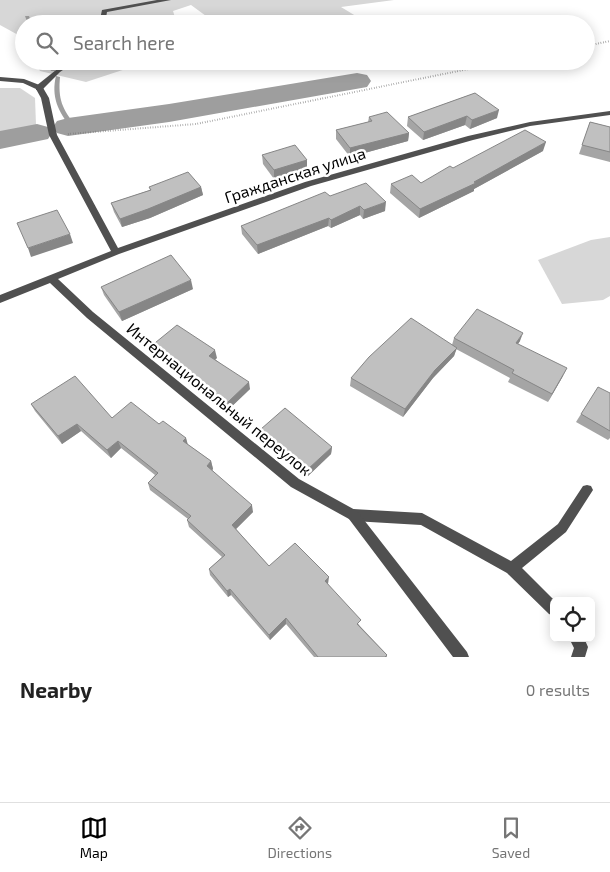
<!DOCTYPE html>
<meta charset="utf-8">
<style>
body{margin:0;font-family:"Exo 2",sans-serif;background:#f2f2f2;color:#222}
.controls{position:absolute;right:15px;bottom:15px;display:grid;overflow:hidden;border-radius:8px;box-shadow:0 2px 12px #0003}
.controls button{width:45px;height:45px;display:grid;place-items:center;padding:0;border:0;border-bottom:1px solid #e0e0e0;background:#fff;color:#222;font:25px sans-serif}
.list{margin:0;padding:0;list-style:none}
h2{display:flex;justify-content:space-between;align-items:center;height:65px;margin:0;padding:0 20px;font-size:21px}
h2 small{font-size:16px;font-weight:400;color:#767676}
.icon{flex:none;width:28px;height:28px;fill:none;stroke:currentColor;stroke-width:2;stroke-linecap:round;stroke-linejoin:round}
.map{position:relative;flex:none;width:610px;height:657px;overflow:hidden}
.search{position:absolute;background:#fff;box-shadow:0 2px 12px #0003;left:15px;right:15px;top:15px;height:55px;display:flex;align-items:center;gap:12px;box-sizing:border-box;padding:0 18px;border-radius:28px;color:#767676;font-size:19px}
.sheet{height:145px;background:#fff}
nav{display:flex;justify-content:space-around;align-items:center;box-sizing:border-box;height:70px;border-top:1px solid #e0e0e0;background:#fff;font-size:14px;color:#767676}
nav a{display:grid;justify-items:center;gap:2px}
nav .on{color:#000}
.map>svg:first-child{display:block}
.green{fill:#d7d7d7}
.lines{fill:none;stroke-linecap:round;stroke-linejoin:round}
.stream{fill:#9e9e9e;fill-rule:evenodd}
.river{fill:#9e9e9e;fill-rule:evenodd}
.path{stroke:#727272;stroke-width:2;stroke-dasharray:0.5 2;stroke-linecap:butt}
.lane{fill:#505050;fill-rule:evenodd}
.street{fill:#505050;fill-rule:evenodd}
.wall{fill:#a5a5a5}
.shaded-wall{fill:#868686}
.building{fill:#c0c0c0;stroke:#868686}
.labels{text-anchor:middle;stroke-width:5;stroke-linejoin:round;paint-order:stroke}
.street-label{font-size:16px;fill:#000;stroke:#fff}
</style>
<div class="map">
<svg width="610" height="657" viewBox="0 0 610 657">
<rect width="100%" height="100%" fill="#fff"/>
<!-- green -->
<g class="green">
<path d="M0 0H394L341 7 369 24H217L191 5 173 11 177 24H24V43L20 36 0 25Z"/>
<path d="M34 61H150L86 82 40 71Z"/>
<path d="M0 88H20L35 98 36 125 0 133Z"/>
<path d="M610 237V296L603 300 562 304 538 260 591 240Z"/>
</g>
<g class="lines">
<!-- stream -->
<g class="stream">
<path d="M25 16H29L32 24H28Z"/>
<path d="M46 61H50L55 70V71H51Z"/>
<path d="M56 76 60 77C58 99 62 109 76 126L75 127H71C58 112 51 96 56 76Z"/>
</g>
<!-- river -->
<g class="river">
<path d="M357 73 367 75 371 81 367 87 169 122 68 136 57 133 53 127 57 121 68 118 169 104Z"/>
<path d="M37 124 48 127 52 133 48 139 0 149V131Z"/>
</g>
<!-- path -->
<g class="path">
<path d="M586 46 610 41"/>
<path d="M68 134 196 124 508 61"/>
</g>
<!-- lane -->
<g class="lane">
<path d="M157 0H171L107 12 105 24H99L102 10Z"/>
<path d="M68 61H76L60 72 42 90H36V86L56 70Z"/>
<path d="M587 485 591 486 593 490 566 532 522 568 555 601H554V616L549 614 507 573 421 525 353 521 349 519 347 515 349 511 353 509 422 513 511 561 558 524 583 486Z"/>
<path d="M569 638H584L588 647 585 657H571L574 648Z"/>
</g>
<!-- street -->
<path class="street" d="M0 77 24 79 42 86 49 98 57 135 118 248 305 182 468 136 530 122 610 111V115L530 126 473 140 311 186 119 254 58 279 93 312 299 479 357 511 467 652 469 657H453L349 519 291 487 87 318 50 283 0 303V295L111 251 49 135 41 98 36 89 23 83 0 81Z"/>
</g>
<!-- wall -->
<g class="wall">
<path d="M475 93 497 118 470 129 465 125 423 140 407 126 408 117Z"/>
<path d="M369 117 409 133 408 141 350 157 336 139V130L368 122Z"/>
<path d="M590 122 610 127V162L579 154Z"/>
<path d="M543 151 474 189V191L419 218 390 193 391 184 421 183 453 168Z"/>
<path d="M262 155 307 160V168L274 179 263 164Z"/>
<path d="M149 187H201L203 195 150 218 122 227 114 212 111 203 150 190Z"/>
<path d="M330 196 385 211 363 219 360 215 331 228 328 226 258 254 242 234 241 226Z"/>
<path d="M101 287 193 289 122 321 104 295Z"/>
<path d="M454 338 520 341 518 344 563 376 548 402 508 382 510 378 456 349 454 356 433 378 403 417 350 386 351 378 452 345Z"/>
<path d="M150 347 217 358 215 359 250 389 229 409 152 354Z"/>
<path d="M610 393V438L608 440 576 422 581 414Z"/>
<path d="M31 404 112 418 159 424 186 438 187 444 211 461 213 469 212 470 253 512 236 529 269 566 328 584 360 626 387 655V657H314L286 624 270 640 231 595 228 597 210 575 209 569 222 557 189 527 187 520 188 519 150 490 148 483 155 475 121 448 111 458 81 431 62 444 35 411Z"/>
<path d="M261 429 332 447 331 454 308 476 262 437Z"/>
</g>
<!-- shaded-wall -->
<g class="shaded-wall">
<path d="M499 110 497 118 470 129 472 120Z"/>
<path d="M467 116 465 125 423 140 424 132Z"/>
<path d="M409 133 408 141 350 157V148Z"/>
<path d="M546 142 543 151 474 189V191L419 218 420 209Z"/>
<path d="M307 160V168L274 179V170Z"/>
<path d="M201 187 203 195 150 218 122 227 120 219Z"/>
<path d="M386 202 385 211 363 219 364 210Z"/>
<path d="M360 206V215L331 228V220Z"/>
<path d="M329 218 328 226 258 254 257 245Z"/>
<path d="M70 234 73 243 31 257 28 248Z"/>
<path d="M191 280 193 289 122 321 119 312Z"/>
<path d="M523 333 520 341 513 351 516 343Z"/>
<path d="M457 348 454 356 433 378 403 417 405 409 435 370Z"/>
<path d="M215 350 217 358 211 363 209 356Z"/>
<path d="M567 368 563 376 548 402 552 394Z"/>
<path d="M249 382 250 389 229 409 228 402Z"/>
<path d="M77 424 81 431 62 444 58 436Z"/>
<path d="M186 438 188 445 183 441Z"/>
<path d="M118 441 121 448 111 458 107 450Z"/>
<path d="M332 447 331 454 308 476V469Z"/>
<path d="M211 461 213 469 209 474 207 466Z"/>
<path d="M252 505 253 512 233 532 232 525Z"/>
<path d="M329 577 328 584 325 587V581Z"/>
<path d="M230 589 231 595 228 597 227 591Z"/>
<path d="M286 618V624L270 640 269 635Z"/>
</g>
<!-- building -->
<g class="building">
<path d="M475 93 499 110 472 120 467 116 424 132 408 117Z"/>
<path d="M387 112 409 133 350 148 336 130 372 121 369 117Z"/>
<path d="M590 122 610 127V152L582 145Z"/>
<path d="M525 130 546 142 474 182 476 183 420 209 391 184 412 175 421 183 450 166 453 168Z"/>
<path d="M295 145 307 160 274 170 262 155Z"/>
<path d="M188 172 201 187 148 209 120 219 111 203 151 190 149 187Z"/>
<path d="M366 183 386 202 364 210 360 206 331 220 329 218 257 245 241 226 325 192 330 196Z"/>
<path d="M57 210 70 234 28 248 17 223Z"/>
<path d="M171 255 191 280 119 312 101 287Z"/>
<path d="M477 309 523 333 516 343 567 368 552 394 512 373 514 370 454 338Z"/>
<path d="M411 318 457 348 435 370 405 409 351 378 369 357Z"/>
<path d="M177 325 215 350 209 356 249 382 228 402 150 347Z"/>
<path d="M75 376 112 418 131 402 159 424 163 421 186 438 183 441 211 461 207 466 252 505 232 525 269 566 295 543 329 577 325 581 361 620 357 624 387 655 385 657H318L286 618 269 635 230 589 227 591 209 569 225 555 187 520 191 516 148 483 158 473 118 441 107 450 77 424 58 436 31 404Z"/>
<path d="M598 387 610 393V431L581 414Z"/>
<path d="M285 408 332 447 308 469 261 429Z"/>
</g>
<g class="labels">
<!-- street labels -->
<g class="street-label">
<text transform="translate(295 175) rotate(-18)" y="6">Гражданская улица</text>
<text transform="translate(219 399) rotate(39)" y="6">Интернациональный переулок</text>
</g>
</g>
</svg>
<div class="controls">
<button><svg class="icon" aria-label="locate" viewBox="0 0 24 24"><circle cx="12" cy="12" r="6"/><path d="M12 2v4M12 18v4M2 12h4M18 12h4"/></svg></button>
</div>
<div class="search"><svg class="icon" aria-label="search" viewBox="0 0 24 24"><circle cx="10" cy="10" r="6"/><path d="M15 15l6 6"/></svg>Search here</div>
</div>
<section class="sheet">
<h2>Nearby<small>0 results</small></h2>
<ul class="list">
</ul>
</section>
<nav>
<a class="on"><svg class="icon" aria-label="map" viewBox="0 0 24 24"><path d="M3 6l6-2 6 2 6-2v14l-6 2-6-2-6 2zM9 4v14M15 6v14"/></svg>Map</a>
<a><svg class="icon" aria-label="directions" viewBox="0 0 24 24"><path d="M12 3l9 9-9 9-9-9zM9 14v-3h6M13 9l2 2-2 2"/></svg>Directions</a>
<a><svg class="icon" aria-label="saved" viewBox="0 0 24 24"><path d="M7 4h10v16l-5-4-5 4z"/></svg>Saved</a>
</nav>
